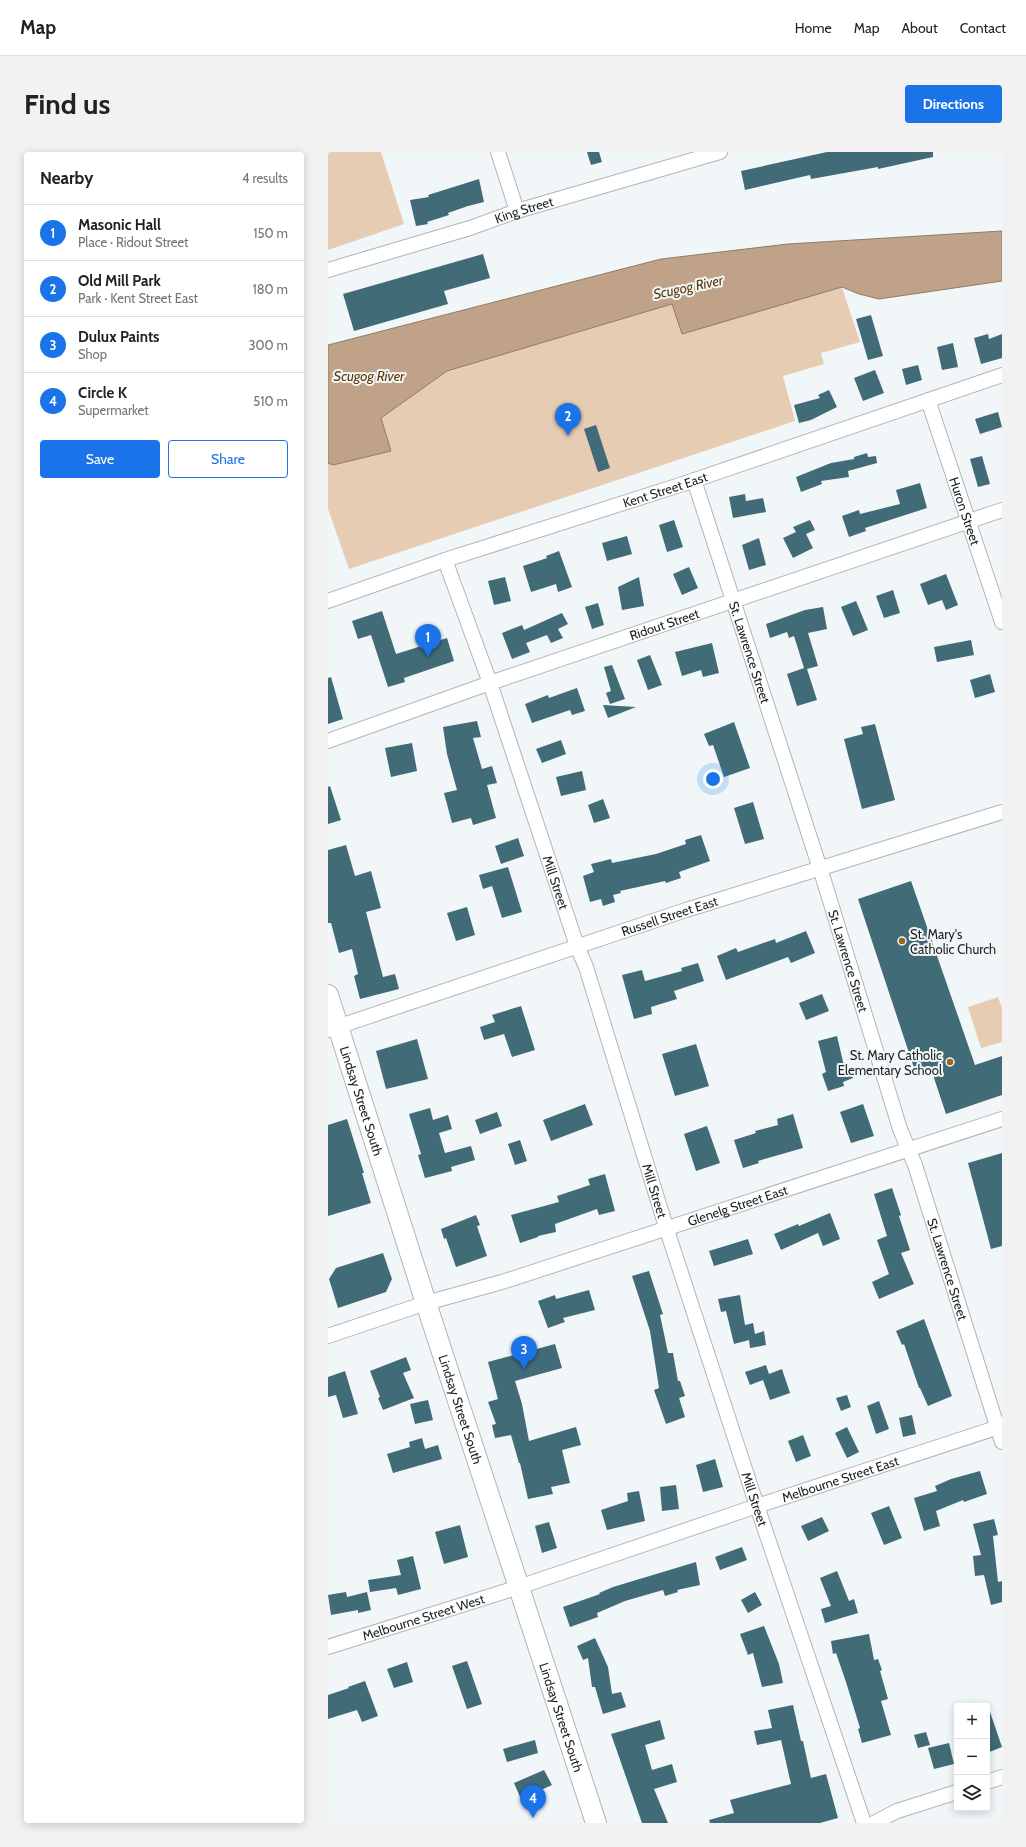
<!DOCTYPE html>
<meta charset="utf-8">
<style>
body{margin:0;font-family:Cabin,sans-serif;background:#f2f2f2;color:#222}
.controls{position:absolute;right:12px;bottom:12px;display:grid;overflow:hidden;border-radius:4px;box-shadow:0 2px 10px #0003}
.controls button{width:36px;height:36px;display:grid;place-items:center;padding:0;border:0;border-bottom:1px solid #e0e0e0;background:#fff;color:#222;font:20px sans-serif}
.you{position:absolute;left:385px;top:627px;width:14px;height:14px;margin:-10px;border:3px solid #fff;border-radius:50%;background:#1a73e8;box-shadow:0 0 0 6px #1a73e833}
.badge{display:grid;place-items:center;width:26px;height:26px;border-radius:50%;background:#1a73e8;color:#fff;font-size:13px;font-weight:700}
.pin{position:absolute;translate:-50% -33px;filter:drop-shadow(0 1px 2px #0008)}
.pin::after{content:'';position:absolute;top:21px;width:14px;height:12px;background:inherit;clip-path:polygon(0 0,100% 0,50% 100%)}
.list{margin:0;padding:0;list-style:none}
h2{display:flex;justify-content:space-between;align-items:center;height:52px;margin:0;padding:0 16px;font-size:17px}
h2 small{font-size:13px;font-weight:400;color:#767676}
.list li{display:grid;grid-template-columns:26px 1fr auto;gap:12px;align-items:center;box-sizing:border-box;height:56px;padding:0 16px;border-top:1px solid #e0e0e0}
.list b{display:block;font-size:15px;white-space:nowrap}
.list p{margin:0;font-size:13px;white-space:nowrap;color:#767676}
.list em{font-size:13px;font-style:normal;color:#767676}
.actions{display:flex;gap:8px;padding:12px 16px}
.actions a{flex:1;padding:9px 0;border:1px solid #1a73e8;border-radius:4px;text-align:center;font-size:14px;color:#1a73e8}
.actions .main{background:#1a73e8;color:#fff}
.icon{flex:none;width:22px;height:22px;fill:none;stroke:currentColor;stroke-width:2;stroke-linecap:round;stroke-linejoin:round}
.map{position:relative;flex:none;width:674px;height:1671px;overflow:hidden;border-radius:4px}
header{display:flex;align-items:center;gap:24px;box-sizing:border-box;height:56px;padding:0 20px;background:#fff;border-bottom:1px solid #e0e0e0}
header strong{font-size:19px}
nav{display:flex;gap:22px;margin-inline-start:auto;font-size:14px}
.intro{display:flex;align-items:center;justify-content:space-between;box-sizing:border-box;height:96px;padding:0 24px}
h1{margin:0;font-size:28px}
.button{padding:10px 18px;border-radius:4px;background:#1a73e8;color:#fff;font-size:14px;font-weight:700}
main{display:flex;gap:24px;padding:0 24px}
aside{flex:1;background:#fff;border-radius:4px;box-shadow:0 2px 10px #0003}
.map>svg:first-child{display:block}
.green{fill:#e7ccb4}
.water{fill:#bfa287;stroke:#8f7b68}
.building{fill:#416b77}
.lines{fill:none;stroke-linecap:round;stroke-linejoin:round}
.minor-casing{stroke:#b0b5b7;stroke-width:16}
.secondary-casing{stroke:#b0b5b7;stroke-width:22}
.minor{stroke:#fff;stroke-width:14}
.secondary{stroke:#fff;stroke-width:20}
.poi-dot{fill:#9e6423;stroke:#f1f7f9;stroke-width:1.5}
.labels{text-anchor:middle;stroke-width:4;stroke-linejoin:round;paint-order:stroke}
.street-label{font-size:13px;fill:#1e2021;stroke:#f1f7f9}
.poi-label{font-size:13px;fill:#1e2021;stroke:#f1f7f9;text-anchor:start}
.water-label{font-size:14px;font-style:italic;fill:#603808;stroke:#f1f7f9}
</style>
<header>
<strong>Map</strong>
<nav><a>Home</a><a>Map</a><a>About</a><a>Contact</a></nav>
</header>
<div class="intro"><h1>Find us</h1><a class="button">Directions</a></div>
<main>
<aside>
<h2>Nearby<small>4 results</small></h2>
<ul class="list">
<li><span class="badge">1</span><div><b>Masonic Hall</b><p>Place · Ridout Street</p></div><em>150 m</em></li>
<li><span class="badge">2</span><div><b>Old Mill Park</b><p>Park · Kent Street East</p></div><em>180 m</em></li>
<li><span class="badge">3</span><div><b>Dulux Paints</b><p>Shop</p></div><em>300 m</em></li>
<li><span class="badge">4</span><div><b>Circle K</b><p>Supermarket</p></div><em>510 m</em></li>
</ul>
<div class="actions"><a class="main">Save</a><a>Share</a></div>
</aside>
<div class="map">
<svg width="674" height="1671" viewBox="0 0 674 1671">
<rect width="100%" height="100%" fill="#f1f7f9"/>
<!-- green -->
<g class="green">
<path d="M0 0H53L76 72 0 98Z"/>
<path d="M514 135 532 190 493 201 496 212 455 224 467 269 21 417 0 357V311L5 313 63 299 53 266 119 219 344 152 354 181Z"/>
<path d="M670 845 674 856V890L653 896 640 855Z"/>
</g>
<!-- water -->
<path class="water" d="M674 79V129L551 147 531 142 514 135 354 182 344 152 119 219 53 266 63 299 5 313 0 311V193L333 107 460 92Z"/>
<!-- building -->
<g class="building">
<path d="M259 0H271L274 10 263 13Z"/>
<path d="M499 0H605V5L550 17V15L483 27 482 23 417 38 413 19Z"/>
<path d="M151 27 156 50 140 54 120 61 121 63 99 70 100 72 88 74 82 48 101 45 100 43Z"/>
<path d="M155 102 162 126 116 139 120 152 26 179 15 142Z"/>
<path d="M543 163 555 204 540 208 528 167Z"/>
<path d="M660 182 661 187 674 182V206L653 212 646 186Z"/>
<path d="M625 191 630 215 614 218 609 195Z"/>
<path d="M590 213 594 228 578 233 574 217Z"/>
<path d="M547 218 556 241 535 249 526 226Z"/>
<path d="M501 238 509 255 483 268 471 271 466 253 492 246 490 243Z"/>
<path d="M670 260 674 275 652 282 647 267Z"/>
<path d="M268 273 282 316 270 320 256 277Z"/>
<path d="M539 301 540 305 548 304 549 311 520 319 521 325 493 329 494 332 473 340 468 325 503 311 526 307V305Z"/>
<path d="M654 304 662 332 650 335 642 307Z"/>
<path d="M592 331 599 356 537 376 538 379 521 385 514 364 531 358 532 362 572 352 568 338Z"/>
<path d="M417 342 418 349 435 346 438 360 405 366 401 345Z"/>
<path d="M346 368 355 395 339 400 331 373Z"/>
<path d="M482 368 487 378 478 382 485 396 465 406 455 386 468 380 465 375Z"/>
<path d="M299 384 304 402 279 409 274 391Z"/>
<path d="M431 386 438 413 421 418 414 393Z"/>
<path d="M231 399 244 435 230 440 228 432 203 440 195 414 219 406 218 404Z"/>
<path d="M361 415 370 436 354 443 345 422Z"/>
<path d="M618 422 630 453 618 458 614 448 600 453 592 432Z"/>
<path d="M177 425 183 449 166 453 160 429Z"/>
<path d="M311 425 316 454 294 458 290 435Z"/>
<path d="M565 438 572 461 556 466 548 444Z"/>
<path d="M528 449 540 478 525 484 513 455Z"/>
<path d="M270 451 276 473 264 477 257 455Z"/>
<path d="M495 455 499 477 480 481 490 514 479 517 489 548 469 554 459 522 476 516 466 484 461 486 459 480 442 486 438 472 477 458Z"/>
<path d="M54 459 68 502 119 486 126 509 76 526 77 530 60 535 43 483 30 487 24 469Z"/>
<path d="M234 461 240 472 230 477 235 486 223 491 219 483 198 491 202 500 184 507 174 481 194 473 196 478Z"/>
<path d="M643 488 646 503 609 510 606 495Z"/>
<path d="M384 491 391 521 375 525 373 518 354 524 347 500Z"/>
<path d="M322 503 334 533 320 538 309 508Z"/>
<path d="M284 513 297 547 282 552 278 541 283 539 276 515Z"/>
<path d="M662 522 667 540 647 546 642 528Z"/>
<path d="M3 525 15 567 0 572V526Z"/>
<path d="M249 536 257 559 244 563 242 558 204 571 197 552 220 543 221 546Z"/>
<path d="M275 553 308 555 280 566Z"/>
<path d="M149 569 153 585 145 586 154 617 164 614 169 631 159 633 168 666 145 673 143 666 124 671 116 641 129 638 119 602 115 575Z"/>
<path d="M406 570 422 616 396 625 385 593 381 594 376 582Z"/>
<path d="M547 572 567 648 534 657 516 587 535 582 533 575Z"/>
<path d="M233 588 238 602 214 611 208 597Z"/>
<path d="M84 591 89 619 63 625 57 596Z"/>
<path d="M254 619 258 638 233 644 228 625Z"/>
<path d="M2 634 13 668 0 672V635Z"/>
<path d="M275 647 282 666 266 671 260 653Z"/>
<path d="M425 650 436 687 417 692 406 656Z"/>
<path d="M373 683 382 709 351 720 353 726 338 731 337 729 292 739 293 741 285 743 287 750 275 754 273 747 262 750 255 724 266 720 263 712 283 707 284 711 328 702 358 692 357 688Z"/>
<path d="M190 686 196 704 173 712 167 694Z"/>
<path d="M18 693 27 724 43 719 53 756 38 760 55 825 67 822 71 837 32 847 26 824 30 822 24 797 11 801 3 771H0V698Z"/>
<path d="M180 715 194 760 174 766 164 734 155 737 151 723Z"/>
<path d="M583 729 647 913 674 904V943L618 962 603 917 588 922 530 747Z"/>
<path d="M139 755 147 783 128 789 119 761Z"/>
<path d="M478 779 487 801 463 811 460 805 398 828 389 804 408 796 410 800 447 787 448 791Z"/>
<path d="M370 811 376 829 346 839 349 847 323 855 324 862 306 867 294 823 314 818 317 829 354 819 353 816Z"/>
<path d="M494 842 501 859 478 868 471 851Z"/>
<path d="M193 854 207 898 184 905 176 882 156 888 152 875 167 870 164 863Z"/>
<path d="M509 884 516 914 520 912 525 926 515 930 516 934 500 939 494 922 498 920 490 889Z"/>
<path d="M89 887 100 927 58 937 48 899Z"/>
<path d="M368 892 381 934 347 944 334 902Z"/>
<path d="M257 952 265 973 223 989 215 968Z"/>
<path d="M535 952 546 984 523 991 512 960Z"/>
<path d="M102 956 105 968 120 963 124 977 111 981 117 1001 143 994 147 1008 123 1015 124 1019 97 1026 90 1003 93 1002 81 962Z"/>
<path d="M169 960 174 974 152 982 147 968Z"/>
<path d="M465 962 475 996 430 1009 431 1011 415 1016 406 988 428 981 427 979 450 973 449 967Z"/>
<path d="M19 967 36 1021H34L43 1051 0 1064V973Z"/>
<path d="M379 974 392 1011 368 1019 356 982Z"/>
<path d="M192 988 199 1009 187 1013 180 992Z"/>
<path d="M674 1001V1094L663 1097 640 1011Z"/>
<path d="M277 1022 287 1059 271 1063 269 1057 227 1072 228 1080 210 1084V1085L192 1091 183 1063 231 1050 229 1044 262 1033 260 1027Z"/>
<path d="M564 1036 573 1063 571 1064 582 1098 573 1101 586 1132 551 1147 544 1130 561 1122 549 1088 559 1084 546 1042Z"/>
<path d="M502 1061 512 1087 495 1094 490 1081 453 1098 446 1082 470 1072 471 1074Z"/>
<path d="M148 1063 152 1073 149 1074 159 1104 128 1115 118 1086 116 1087 113 1077Z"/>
<path d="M420 1087 425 1102 386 1114 381 1099Z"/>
<path d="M55 1101 64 1127 58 1140 10 1156 1 1127 8 1116Z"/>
<path d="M321 1119 335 1162 332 1163 340 1201H345L350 1229H352L357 1244 351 1246 357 1265 338 1272 326 1238 331 1236 322 1179 304 1124Z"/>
<path d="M261 1138 267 1158 235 1166 237 1170 220 1176 210 1149 227 1143 228 1147Z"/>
<path d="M412 1143 417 1173 425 1171 427 1182 436 1179 438 1193 422 1196 421 1188 406 1192 398 1159 393 1160 390 1147Z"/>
<path d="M596 1167 624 1244 600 1254 592 1236H591L576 1192 574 1193 568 1179Z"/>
<path d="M227 1192 234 1216 187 1229 194 1252 201 1289 248 1275 253 1293 234 1298 242 1331 223 1335 225 1342 200 1347 192 1311H191L183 1283 167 1286 164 1273 168 1272 160 1250 170 1247 160 1210Z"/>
<path d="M78 1205 83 1218 75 1221 86 1246 55 1258 50 1246 52 1245 42 1219Z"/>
<path d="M438 1213 441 1222 454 1217 462 1241 442 1248 435 1228 422 1233 417 1220Z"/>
<path d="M17 1219 30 1262 15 1266 8 1243 0 1245V1225Z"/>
<path d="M519 1243 523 1255 513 1259 508 1246Z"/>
<path d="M100 1248 105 1268 87 1272 82 1252Z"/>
<path d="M551 1249 561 1277 548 1282 539 1254Z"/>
<path d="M584 1263 588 1282 575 1285 571 1266Z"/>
<path d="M519 1275 531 1300 519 1306 507 1281Z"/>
<path d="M475 1283 483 1304 468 1310 460 1289Z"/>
<path d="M94 1286 97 1297 110 1293 114 1307 65 1321 59 1302 82 1295 81 1290Z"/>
<path d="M387 1307 395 1335 375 1340 368 1313Z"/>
<path d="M652 1319 659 1342 636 1350 635 1348 608 1359 612 1374 596 1379 586 1346 609 1339 607 1334 623 1327Z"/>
<path d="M348 1333 351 1357 334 1359 332 1335Z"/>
<path d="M311 1339 317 1369 279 1378 273 1358 300 1349 299 1341Z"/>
<path d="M561 1354 574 1386 556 1393 543 1361Z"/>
<path d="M494 1365 501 1379 480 1389 473 1374Z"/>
<path d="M666 1367 670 1383 665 1384 670 1430 674 1429V1450L663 1453 656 1423 647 1424 645 1404 653 1403 645 1372Z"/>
<path d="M221 1370 229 1396 214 1401 207 1374Z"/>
<path d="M132 1373 140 1405 116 1412 107 1380Z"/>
<path d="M414 1395 419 1408 392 1418 387 1405Z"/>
<path d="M85 1404 93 1437 70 1443 68 1436 42 1440 40 1428 73 1423 69 1408Z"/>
<path d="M368 1410 372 1433 349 1438 350 1440 337 1444 335 1438 297 1449 269 1461 270 1465 242 1475 235 1455 272 1442 271 1441 285 1435Z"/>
<path d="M509 1419 521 1449 526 1447 530 1461 497 1471 493 1457 503 1454 492 1426Z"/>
<path d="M18 1440 19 1445 39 1440 43 1458 30 1461V1458L3 1463 0 1443Z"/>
<path d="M427 1440 434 1453 420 1461 413 1448Z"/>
<path d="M436 1474 451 1512 455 1531 434 1535 425 1501 420 1503 412 1482Z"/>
<path d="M541 1482 546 1508 550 1507 554 1518 552 1519 560 1547 553 1549 563 1583 534 1591 530 1577 532 1576 518 1530 508 1501 505 1502 503 1489Z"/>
<path d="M267 1486 280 1515 284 1542 293 1540 298 1555 275 1562 267 1535H264L260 1506 255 1508 249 1494Z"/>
<path d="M139 1509 154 1552 139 1557 124 1514Z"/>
<path d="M79 1510 85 1530 66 1536 59 1517Z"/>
<path d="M37 1529 50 1564 34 1570 29 1558 0 1567V1543L21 1536 20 1535Z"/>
<path d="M465 1553 473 1589H475L483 1626 498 1622 510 1666 492 1671H382L381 1668 406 1661 402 1648 463 1632 453 1588 429 1593 426 1579 444 1576 440 1558Z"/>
<path d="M659 1557H661L674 1595 659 1601Z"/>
<path d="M332 1568 337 1587 317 1593 324 1618 344 1612 349 1630 326 1637 340 1671H314L283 1582Z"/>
<path d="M598 1580 602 1593 590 1596 586 1583Z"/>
<path d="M207 1588 210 1601 179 1610 175 1597Z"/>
<path d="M621 1591 626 1612 606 1617 600 1596Z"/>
<path d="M216 1618 224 1633 193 1647 186 1631Z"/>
</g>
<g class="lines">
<defs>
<g id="minor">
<path d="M170 0 189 59"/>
<path id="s1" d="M0 118 142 76 189 59 392 0"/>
<path id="s2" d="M600 248 674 470"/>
<path id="s3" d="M366 328 496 729 572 977 587 1013 674 1290"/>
<path id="s4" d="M117 408 162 531 249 794 258 815 338 1075 429 1354 536 1671"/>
<path id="s5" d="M0 449 117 408 355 332 674 223"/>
<path id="s6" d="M0 589 162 531 674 358"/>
<path id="s7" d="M0 878 358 758 674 660"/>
<path id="s8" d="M0 1184 98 1151 174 1130 674 967"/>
<path id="s9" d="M0 1495 191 1435 429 1354 674 1274"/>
<path d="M659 1630 674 1625"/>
<path d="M546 1671 569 1659 629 1640"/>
</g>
<g id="secondary">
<path id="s10" d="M0 843 98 1151 268 1671"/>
</g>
</defs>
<!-- minor casing -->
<use href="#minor" class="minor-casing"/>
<!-- secondary casing -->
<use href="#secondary" class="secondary-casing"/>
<!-- minor -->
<use href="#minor" class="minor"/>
<!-- secondary -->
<use href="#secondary" class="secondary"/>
</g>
<!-- markers -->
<g class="poi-dot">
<circle cx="574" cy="789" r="4"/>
<circle cx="622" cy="910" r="4"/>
</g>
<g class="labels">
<!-- street labels -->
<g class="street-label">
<text dy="5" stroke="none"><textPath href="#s1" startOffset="205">King Street</textPath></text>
<text dy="5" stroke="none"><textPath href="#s5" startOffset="355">Kent Street East</textPath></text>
<text dy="5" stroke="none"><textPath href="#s2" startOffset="117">Huron Street</textPath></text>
<text dy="5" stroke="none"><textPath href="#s6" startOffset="356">Ridout Street</textPath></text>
<text dy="5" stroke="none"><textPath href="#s3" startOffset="181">St. Lawrence Street</textPath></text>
<text dy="5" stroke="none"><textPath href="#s4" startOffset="341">Mill Street</textPath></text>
<text dy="5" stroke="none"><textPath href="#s7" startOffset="360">Russell Street East</textPath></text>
<text dy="5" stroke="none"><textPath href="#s3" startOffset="505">St. Lawrence Street</textPath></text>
<text dy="5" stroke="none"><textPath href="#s10" startOffset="111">Lindsay Street South</textPath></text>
<text dy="5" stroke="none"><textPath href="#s4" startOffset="665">Mill Street</textPath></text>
<text dy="5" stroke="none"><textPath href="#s8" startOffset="430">Glenelg Street East</textPath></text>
<text dy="5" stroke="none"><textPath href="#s3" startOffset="829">St. Lawrence Street</textPath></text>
<text dy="5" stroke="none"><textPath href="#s10" startOffset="435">Lindsay Street South</textPath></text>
<text dy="5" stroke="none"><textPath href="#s9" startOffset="539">Melbourne Street East</textPath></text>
<text dy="5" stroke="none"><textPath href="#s4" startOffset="989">Mill Street</textPath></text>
<text dy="5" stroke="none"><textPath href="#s9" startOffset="100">Melbourne Street West</textPath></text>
<text dy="5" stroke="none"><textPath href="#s10" startOffset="759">Lindsay Street South</textPath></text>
</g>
<!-- poi labels -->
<g class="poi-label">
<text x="582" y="787">St. Mary's<tspan x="582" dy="15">Catholic Church</tspan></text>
<text x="614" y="908" text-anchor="end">St. Mary Catholic<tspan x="614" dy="15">Elementary School</tspan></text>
</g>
<!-- water labels -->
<g class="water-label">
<text transform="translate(360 135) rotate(-12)" y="5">Scugog River</text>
<text x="41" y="229">Scugog River</text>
</g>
</g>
</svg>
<div class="controls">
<button>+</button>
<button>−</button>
<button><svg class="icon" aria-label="layers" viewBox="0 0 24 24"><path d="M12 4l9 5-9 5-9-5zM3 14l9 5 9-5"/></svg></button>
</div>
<div class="you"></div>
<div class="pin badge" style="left:100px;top:505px">1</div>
<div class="pin badge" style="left:240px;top:284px">2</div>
<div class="pin badge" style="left:196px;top:1217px">3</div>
<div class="pin badge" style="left:205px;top:1666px">4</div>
</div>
</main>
